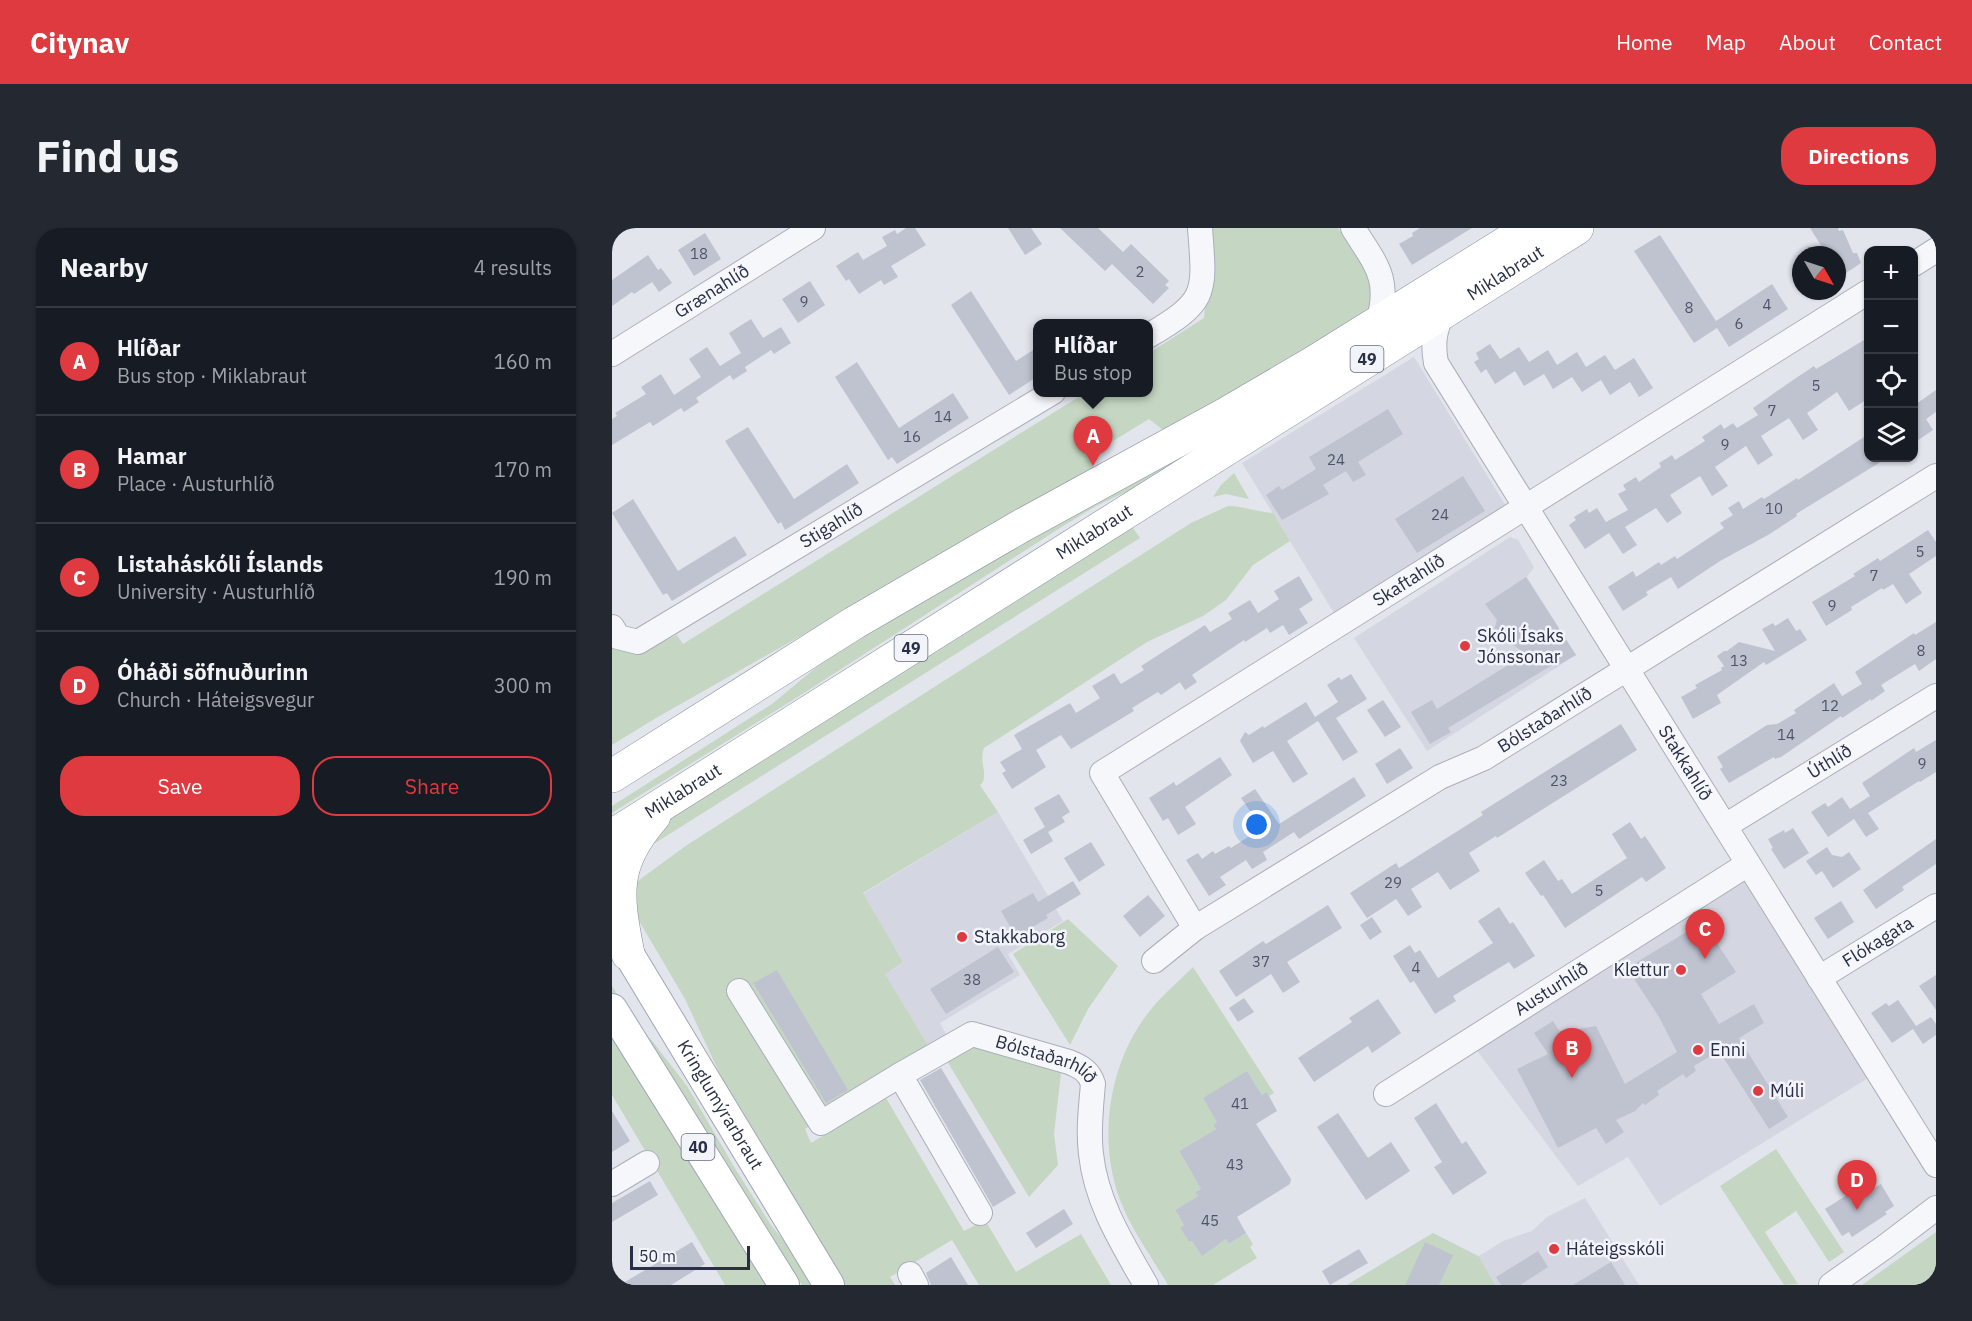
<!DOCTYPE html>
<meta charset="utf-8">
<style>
body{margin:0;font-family:"IBM Plex Sans",sans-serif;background:#242831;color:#f1f3f6}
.controls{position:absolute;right:18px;top:18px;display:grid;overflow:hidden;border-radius:12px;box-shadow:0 2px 4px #0004}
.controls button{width:54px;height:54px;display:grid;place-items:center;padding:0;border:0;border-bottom:2px solid #363941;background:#171b24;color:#f1f3f6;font:30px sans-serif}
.compass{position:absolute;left:1180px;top:18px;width:54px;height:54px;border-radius:50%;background:#171b24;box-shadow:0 2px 4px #0004;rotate:129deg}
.scale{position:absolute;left:18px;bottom:15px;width:120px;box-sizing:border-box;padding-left:6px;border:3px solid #282f46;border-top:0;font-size:16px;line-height:21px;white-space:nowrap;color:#282f46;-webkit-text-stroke:4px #f2f4f9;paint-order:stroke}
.you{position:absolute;left:645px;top:597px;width:21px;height:21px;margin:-15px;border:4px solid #fff;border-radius:50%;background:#1a73e8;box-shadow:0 0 0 9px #1a73e833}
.badge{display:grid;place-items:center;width:39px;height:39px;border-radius:50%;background:#de3a3f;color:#fff;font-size:20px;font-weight:700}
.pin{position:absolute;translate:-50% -50px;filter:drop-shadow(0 2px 3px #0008)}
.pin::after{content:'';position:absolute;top:32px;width:21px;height:18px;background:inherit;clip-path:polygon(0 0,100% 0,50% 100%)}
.popup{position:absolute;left:421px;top:91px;width:120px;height:78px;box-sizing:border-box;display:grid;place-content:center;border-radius:12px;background:#171b24;filter:drop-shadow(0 2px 4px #0005);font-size:20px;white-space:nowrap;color:#9ea1a6}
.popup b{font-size:22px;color:#f1f3f6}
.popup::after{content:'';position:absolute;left:50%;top:100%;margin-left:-12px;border:12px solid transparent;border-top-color:#171b24}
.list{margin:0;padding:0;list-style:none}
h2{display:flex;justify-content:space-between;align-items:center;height:78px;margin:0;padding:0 24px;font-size:26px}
h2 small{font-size:20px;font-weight:400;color:#9ea1a6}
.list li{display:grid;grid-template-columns:39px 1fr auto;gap:18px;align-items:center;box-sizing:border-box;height:108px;padding:0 24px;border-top:2px solid #363941}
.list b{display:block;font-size:22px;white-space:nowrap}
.list p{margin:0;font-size:20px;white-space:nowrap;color:#9ea1a6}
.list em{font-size:20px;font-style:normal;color:#9ea1a6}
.actions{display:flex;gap:12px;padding:18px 24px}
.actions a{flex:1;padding:14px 0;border:2px solid #de3a3f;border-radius:24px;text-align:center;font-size:21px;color:#de3a3f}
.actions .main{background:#de3a3f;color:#fff}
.icon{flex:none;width:33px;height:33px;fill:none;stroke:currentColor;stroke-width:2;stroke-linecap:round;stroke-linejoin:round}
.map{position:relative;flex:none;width:1324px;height:1057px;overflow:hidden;border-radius:24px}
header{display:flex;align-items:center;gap:36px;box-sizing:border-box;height:84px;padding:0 30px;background:#de3a3f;color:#fff}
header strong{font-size:28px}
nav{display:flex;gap:33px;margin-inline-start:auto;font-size:21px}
.intro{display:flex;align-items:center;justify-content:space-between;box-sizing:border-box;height:144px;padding:0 36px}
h1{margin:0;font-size:42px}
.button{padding:15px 27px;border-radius:24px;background:#de3a3f;color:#fff;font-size:21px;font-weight:700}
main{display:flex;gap:36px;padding:0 36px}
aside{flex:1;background:#171b24;border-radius:24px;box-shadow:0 2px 4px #0004}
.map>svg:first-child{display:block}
.built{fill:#d4d7e1}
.green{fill:#c5d7c2}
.building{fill:#bfc3d0}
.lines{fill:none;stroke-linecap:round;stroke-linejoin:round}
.minor-casing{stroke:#aaaeba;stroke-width:26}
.major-casing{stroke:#a0a7b9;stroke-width:32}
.highway-casing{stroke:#888fa5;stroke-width:34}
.minor{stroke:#f6f7fa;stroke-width:24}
.major{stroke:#fff;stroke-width:30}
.highway{stroke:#fff;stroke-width:33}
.poi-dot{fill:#de3a3f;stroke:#f2f4f9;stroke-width:2}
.labels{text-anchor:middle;stroke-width:5;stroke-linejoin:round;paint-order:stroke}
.number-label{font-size:15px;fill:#4e5468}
.shield{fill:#f2f4f9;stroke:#656a7c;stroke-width:1.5}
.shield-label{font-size:16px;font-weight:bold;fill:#282f46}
.street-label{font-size:18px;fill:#282f46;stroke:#f2f4f9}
.poi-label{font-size:18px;fill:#282f46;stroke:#f2f4f9;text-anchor:start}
</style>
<header>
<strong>Citynav</strong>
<nav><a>Home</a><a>Map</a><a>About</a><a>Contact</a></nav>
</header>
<div class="intro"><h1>Find us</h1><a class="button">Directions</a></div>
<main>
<aside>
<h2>Nearby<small>4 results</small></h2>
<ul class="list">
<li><span class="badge">A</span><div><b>Hlíðar</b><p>Bus stop · Miklabraut</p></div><em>160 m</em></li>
<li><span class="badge">B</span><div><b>Hamar</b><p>Place · Austurhlíð</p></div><em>170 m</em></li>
<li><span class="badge">C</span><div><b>Listaháskóli Íslands</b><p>University · Austurhlíð</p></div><em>190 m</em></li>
<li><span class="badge">D</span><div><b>Óháði söfnuðurinn</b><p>Church · Háteigsvegur</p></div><em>300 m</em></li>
</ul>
<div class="actions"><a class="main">Save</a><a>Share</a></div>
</aside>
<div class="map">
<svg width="1324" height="1057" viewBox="0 0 1324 1057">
<rect width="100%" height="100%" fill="#e2e5ec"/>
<!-- built -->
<g class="built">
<path d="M802 129 894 278 722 385 630 235Z"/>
<path d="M898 309 906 312 922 339 915 349 964 427 815 523 742 410Z"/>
<path d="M386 584 451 693 396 726 408 747 328 795 335 808 317 819 272 745 291 734 251 666Z"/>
<path d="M1133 641 1261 847 1048 978 1016 929 966 958 864 821Z"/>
<path d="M973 970 1027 1057H735L821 1005 867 1028 891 1013 920 1003 935 989Z"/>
</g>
<!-- green -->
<g class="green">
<path d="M598 0H726L763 56 759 88 551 202 537 191 475 229 483 241 44 490 0 517V411L30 424 65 407 71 416 473 165 536 164 537 125 592 90Z"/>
<path d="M605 213 542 251 484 278 448 300 192 465 0 585V578L160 476 219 427 576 218Z"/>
<path d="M622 245 637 271 614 266 601 269 609 257Z"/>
<path d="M616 278C631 278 645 284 661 285L678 313 641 337 614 372 591 388 535 414 372 520C367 537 375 540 371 554L368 557 386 584 251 665 291 734 273 746 317 819 249 863 193 901 199 915 274 870 352 1003 373 992 404 1044 469 1006 499 1057H367L340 1012 278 1049 283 1057H232L113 857 73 771 23 686V655L75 617 579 295Z"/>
<path d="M519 297 528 310 21 629 27 610Z"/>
<path d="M456 691 506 738 476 781 458 817 401 726Z"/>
<path d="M581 739 662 865 657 868 655 865 650 867 635 843 605 894 601 897 604 901 567 923 589 961 583 964 586 968 563 982 572 997 568 1000 577 1014 580 1013 590 1027 614 1011 617 1016 634 1005 641 1016 638 1019 645 1030 601 1057H556C538 1026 514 995 504 960 487 902 499 833 536 785 549 768 566 754 581 739Z"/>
<path d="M0 758 24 797 41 814 75 858 124 942 159 997 184 1028 201 1057H190L110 931 0 770Z"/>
<path d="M0 810 165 1057H113L0 867Z"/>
<path d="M373 818 449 845 442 906 446 937 417 969 335 833 357 819Z"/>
<path d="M1164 921 1232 1024 1217 1034 1184 983 1153 1004 1186 1056 1172 1057 1108 958Z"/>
<path d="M1324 1004V1057H1250Z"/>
<path d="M821 1005 867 1029 883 1057H735Z"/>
</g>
<!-- building -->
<g class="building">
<path d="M294 0H303L314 17 279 38 286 49 272 57 269 52 247 66 237 51 234 53 224 38 246 24 251 32 275 18 270 9 283 2 285 6Z"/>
<path d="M396 0H419L430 16 413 27Z"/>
<path d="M448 0H486L511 24 519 16 557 53 553 57 557 60 541 76 500 36 493 43Z"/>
<path d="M808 0H860L800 37 787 16 801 8 800 5Z"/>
<path d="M1198 0H1226L1227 3 1231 2 1241 25H1245L1249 35 1225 51V27H1215Z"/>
<path d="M93 5 109 31 82 48 66 22Z"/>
<path d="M1048 7 1104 93 1160 56 1176 81 1117 119 1105 100 1082 115 1022 23Z"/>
<path d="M36 27 46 42 49 40 60 55 47 64 40 54 22 66 20 64 0 78V52Z"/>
<path d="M198 53 213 77 186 95 170 71Z"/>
<path d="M359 63 404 133 426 119V148L397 167 339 77Z"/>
<path d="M139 91 151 110 169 99 179 115 162 126 159 122 133 139 135 143 121 152 118 147 84 170 87 174 72 184 69 180 41 198 38 194 0 217V191L5 188 3 185 34 166 29 159 49 146 62 167 89 149 77 131 95 119 108 138 129 125 117 105Z"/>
<path d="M1257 109V170L1237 183 1225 164 1195 185 1206 202 1191 212 1177 190 1149 208 1161 227 1146 237 1134 218 1103 239 1116 258 1100 268 1088 248 1058 267 1070 285 1055 295 1044 280 1013 299 1025 317 1011 326 997 305 973 321 957 297 964 292 962 289 975 281 977 285 985 280 994 294 1016 282 1006 266 1014 262 1011 257 1024 249 1027 254 1049 239 1047 235 1060 227 1063 232 1093 213 1090 209 1109 196 1112 201 1121 195 1125 200 1146 187 1141 180 1181 152 1202 138 1204 141Z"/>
<path d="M878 116 888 131 907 119 917 134 936 122 945 137 965 124 974 139 993 127 1003 142 1022 130 1041 160 1027 169 1018 154 998 167 989 152 970 164 960 149 941 161 932 146 912 158 903 143 883 156 874 141 869 145 862 134 867 131 864 125Z"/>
<path d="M245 134 287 200 341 165 357 190 285 236 280 229 276 232 223 149Z"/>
<path d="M1324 162V184L1314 191 1321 202 1302 215V172L1304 176Z"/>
<path d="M776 181 791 206 746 234 754 247 741 254 734 243 711 257 717 266 670 292 654 267 667 258 670 262 704 241 697 229Z"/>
<path d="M136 199 182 271 235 236 247 255 173 302 169 294 166 296 113 213Z"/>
<path d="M1252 209 1257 216V230H1275L1184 286 1185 288 1156 307 1108 333 1066 361 1059 349 1034 364 1036 367 1011 383 996 359 1021 343 1024 349 1047 334 1049 337 1063 328 1065 331 1112 300 1108 295 1121 287 1116 280 1127 273 1131 281 1150 269 1152 271 1185 250 1186 252Z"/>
<path d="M851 248 873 283 805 325 783 291Z"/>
<path d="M21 271 66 343 123 308 135 327 60 373 55 365 51 367 0 285Z"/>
<path d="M1316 302 1324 314V328L1297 346 1310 365 1294 376 1281 356 1271 362 1270 360 1239 379 1240 382 1214 398 1200 374 1243 348 1241 346 1266 330 1268 333Z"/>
<path d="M687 348 701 372 687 381 696 395 677 407 671 397 658 405 655 400 633 414 632 412 580 447 585 454 573 462 568 454 549 467 546 464 520 480 522 483 459 521 449 507 424 522 434 539 400 561 390 545 394 543 388 534 410 521 402 507 458 475 464 485 488 470 480 458 502 445 509 456 532 442 529 438 593 397 598 404 620 391 616 385 638 372 646 385 667 371 662 363Z"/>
<path d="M914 349 964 427 943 439 942 436 836 500 839 504 818 516 799 484 820 472 825 481 914 426 891 410 880 409 885 392 873 376Z"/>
<path d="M1176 390 1184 403 1188 401 1195 412 1154 437 1152 434 1105 467 1109 475 1081 491 1069 469 1085 460 1083 457 1110 442 1109 440 1112 438 1105 428 1112 423H1115L1127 414 1163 423 1150 401 1161 395 1163 398Z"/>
<path d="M1324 394V431L1307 443 1303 436 1269 457 1273 463 1259 473V471L1230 490 1229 488 1169 529 1163 531 1162 529 1117 555 1108 541 1111 539 1105 529 1155 497 1165 496 1184 485 1182 482 1222 455 1230 468 1250 456 1243 444 1302 405 1303 407Z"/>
<path d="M739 446 755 471 724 490 746 524 731 533 706 493 675 513 696 546 681 555 661 523 641 535 628 513 633 504 637 507 651 498 652 500 694 474 703 489 726 474 715 457 727 449 729 452Z"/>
<path d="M771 472 789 499 773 509 755 482Z"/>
<path d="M1009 496 1025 522 885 610 884 608 857 625 868 643 838 662 826 644 799 661 810 679 796 688 784 671 755 690 738 665 784 635 787 640 871 587 869 584Z"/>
<path d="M1324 512V544L1308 554 1307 553 1256 585 1267 601 1254 609 1242 591 1216 609 1199 584 1213 575 1216 579 1230 569 1238 581 1258 568 1250 555 1302 520 1304 524Z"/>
<path d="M788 520 801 540 775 556 763 536Z"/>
<path d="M608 529 620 547 573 579 584 596 566 607 556 590 551 593 537 570 562 554 564 558Z"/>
<path d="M742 549 754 568 687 611 682 604 651 624 655 632 640 641 634 632 608 649 614 657 597 668 574 632 586 625 590 631 601 623 603 626 617 618 619 620 650 600 629 570 643 561 667 596Z"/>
<path d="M447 566 458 584 450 589 453 594 436 604 441 613 419 626 411 612 433 599 422 580Z"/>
<path d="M1018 594 1029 611 1033 608 1054 640 1034 654 1030 649 953 700 931 667 929 668 913 645 932 632 946 653 950 651 960 666 1015 630 1000 606Z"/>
<path d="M1181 600 1197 625 1172 641 1159 621 1161 620 1156 611 1172 602 1173 605Z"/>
<path d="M1324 611V636L1290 659 1292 662 1264 681 1251 662Z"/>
<path d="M479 614 493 637 467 654 452 630Z"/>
<path d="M1215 619 1220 627 1230 629 1237 624 1249 641 1221 660 1210 643 1204 647 1194 633Z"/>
<path d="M461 653 469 666 434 687 436 690 404 709 389 683 421 665 426 674Z"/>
<path d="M536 667 553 688 528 709 511 688Z"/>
<path d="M1229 673 1242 694 1216 711 1202 690Z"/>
<path d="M716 677 730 700 675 734 688 754 671 765 659 746 624 769 607 743 651 713 654 716Z"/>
<path d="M887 679 898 696 901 694 923 728 902 741 897 734 841 768 844 773 823 786 802 753 798 755 781 728 798 717 803 725 808 722 826 750 881 715 866 693Z"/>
<path d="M760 689 770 704 758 712 748 697Z"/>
<path d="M1091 694 1124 744 1089 766 1107 796 1142 776 1152 795 1127 810 1176 889 1157 901 1107 823 1082 838 1084 843 1074 850 1071 846 1045 863 1047 867 1033 877 1031 875 1023 883 1004 892 1012 904 994 916 984 900 946 920 905 841 936 826 922 805 941 793 948 804 984 798 1013 856 1065 824 1047 789 1015 740Z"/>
<path d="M386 719 402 744 334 786 318 761Z"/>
<path d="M165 742 236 862 214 875 141 755Z"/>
<path d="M1324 747V782L1307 758Z"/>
<path d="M632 770 642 784 626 794 617 780Z"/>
<path d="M766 771 789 805 760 825 756 818 702 854 686 830 740 794 737 790Z"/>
<path d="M1286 772 1304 798 1319 789 1324 796V807L1311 816 1301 801 1280 815 1259 785 1274 775 1277 778Z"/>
<path d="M329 840 404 965 381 979 308 852Z"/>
<path d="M635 843 650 867 655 864 665 883 644 896 679 951 678 956 625 989 634 1005 617 1016 614 1011 590 1028 580 1013 577 1014 568 1000 572 997 563 982 586 968 583 964 589 961 567 923 604 901 601 897 605 894 591 870Z"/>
<path d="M824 875 850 916 854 913 875 945 841 967 822 939 830 934 802 890Z"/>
<path d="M0 883 18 913 0 924Z"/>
<path d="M726 885 756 930 779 914 798 943 754 972 705 899Z"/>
<path d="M38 953 46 967 0 994V975Z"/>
<path d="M1269 956 1282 978 1273 984 1275 986 1240 1009 1237 1004 1230 1008 1213 981 1235 967 1240 974Z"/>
<path d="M452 981 461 996 424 1020 414 1005Z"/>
<path d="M80 1014 93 1036 59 1057H8Z"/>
<path d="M813 1014 841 1027 827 1057H793Z"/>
<path d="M747 1021 756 1035 718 1057 710 1043Z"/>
<path d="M926 1023 936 1039 908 1057H889L884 1049Z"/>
<path d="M339 1029 356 1057H319L314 1045Z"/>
<path d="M999 1034 1013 1057H961Z"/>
</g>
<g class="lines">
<defs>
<g id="minor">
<path d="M741 0C764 37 779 50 766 95"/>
<path d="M1302 36 1324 22"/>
<path id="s1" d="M832 82C823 101 820 113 824 135L1324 937"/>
<path d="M536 108C596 73 593 66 588 0"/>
<path id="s2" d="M0 126 201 0"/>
<path id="s3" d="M0 399 6 409 26 414 441 164"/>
<path id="s4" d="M1113 598 1324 468"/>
<path id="s5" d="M583 700 490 545 1256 64"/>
<path id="s6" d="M542 733 583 700 828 549 872 530 1324 248"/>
<path id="s7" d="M1207 750 1324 678"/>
<path d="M127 763 209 895 288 847"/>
<path id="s8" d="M774 866 1136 636"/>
<path d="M0 956 35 935"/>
<path id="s9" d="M368 985 288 847 360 806 457 834C469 839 477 843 481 856 479 879 476 903 479 926 484 974 510 1015 534 1057"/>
<path d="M298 1046 304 1057"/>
<path d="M1219 1057 1274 1018 1324 980"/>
</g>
<g id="major">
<path id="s10" d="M4 705 217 1057"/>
<path d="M0 781 172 1057"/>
</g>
<g id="highway">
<path d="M0 548 242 395 409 298 614 186 701 135 918 0"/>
<path id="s11" d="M0 608 965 0"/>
<path d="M16 726C4 665 0 637 42 588"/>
</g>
</defs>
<!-- minor casing -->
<use href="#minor" class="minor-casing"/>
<!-- major casing -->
<use href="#major" class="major-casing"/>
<!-- highway casing -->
<use href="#highway" class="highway-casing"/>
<!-- minor -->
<use href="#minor" class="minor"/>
<!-- major -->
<use href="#major" class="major"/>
<!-- highway -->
<use href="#highway" class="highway"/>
</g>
<!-- markers -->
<g class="poi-dot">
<circle cx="853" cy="418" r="6"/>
<circle cx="350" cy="709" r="6"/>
<circle cx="1069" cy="742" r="6"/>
<circle cx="1086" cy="822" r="6"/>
<circle cx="1146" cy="863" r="6"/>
<circle cx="942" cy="1021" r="6"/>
</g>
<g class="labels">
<!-- number labels -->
<g class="number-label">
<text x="87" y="31">18</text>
<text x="528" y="49">2</text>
<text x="192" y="79">9</text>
<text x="1155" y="82">4</text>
<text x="1077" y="85">8</text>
<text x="1127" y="101">6</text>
<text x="1204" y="163">5</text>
<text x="1160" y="188">7</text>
<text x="331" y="194">14</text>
<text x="300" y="214">16</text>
<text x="1113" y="222">9</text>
<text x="724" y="237">24</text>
<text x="1162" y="286">10</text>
<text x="828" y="292">24</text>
<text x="1308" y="329">5</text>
<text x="1262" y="353">7</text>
<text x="1220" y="383">9</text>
<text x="1309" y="428">8</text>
<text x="1127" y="438">13</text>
<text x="1218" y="483">12</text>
<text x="1174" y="512">14</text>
<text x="1310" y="541">9</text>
<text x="947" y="558">23</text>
<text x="781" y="660">29</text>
<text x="987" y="668">5</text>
<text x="649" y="739">37</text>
<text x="804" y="745">4</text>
<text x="360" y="757">38</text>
<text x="628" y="881">41</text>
<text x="623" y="942">43</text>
<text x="598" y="998">45</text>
</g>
<!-- shield labels -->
<g class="shield">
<rect x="738.5" y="118" width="33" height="26" rx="4.5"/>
<rect x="282.5" y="407" width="33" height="26" rx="4.5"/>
<rect x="69.5" y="906" width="33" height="26" rx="4.5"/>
</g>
<g class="shield-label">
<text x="755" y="137">49</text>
<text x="299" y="426">49</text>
<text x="86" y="925">40</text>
</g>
<!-- street labels -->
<g class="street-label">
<text dy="6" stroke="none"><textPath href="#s11" startOffset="1056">Miklabraut</textPath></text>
<text dy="6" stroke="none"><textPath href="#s2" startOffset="118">Grænahlíð</textPath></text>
<text dy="6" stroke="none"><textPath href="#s3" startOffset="258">Stigahlíð</textPath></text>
<text dy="6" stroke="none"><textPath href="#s11" startOffset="570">Miklabraut</textPath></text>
<text dy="6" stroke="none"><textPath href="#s5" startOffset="543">Skaftahlíð</textPath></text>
<text dy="6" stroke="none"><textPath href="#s6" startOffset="460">Bólstaðarhlíð</textPath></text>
<text dy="6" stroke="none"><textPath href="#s4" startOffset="123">Úthlíð</textPath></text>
<text dy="6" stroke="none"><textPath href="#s1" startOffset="526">Stakkahlíð</textPath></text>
<text dy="6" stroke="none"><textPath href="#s11" startOffset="84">Miklabraut</textPath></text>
<text dy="6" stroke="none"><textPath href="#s7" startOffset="69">Flókagata</textPath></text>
<text dy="6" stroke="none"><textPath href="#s8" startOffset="196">Austurhlíð</textPath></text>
<text dy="6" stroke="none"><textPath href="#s9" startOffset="321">Bólstaðarhlíð</textPath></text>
<text dy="6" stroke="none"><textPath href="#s10" startOffset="201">Kringlumýrarbraut</textPath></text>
</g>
<!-- poi labels -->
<g class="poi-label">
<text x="865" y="414">Skóli Ísaks<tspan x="865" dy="21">Jónssonar</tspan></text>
<text x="362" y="715">Stakkaborg</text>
<text x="1057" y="748" text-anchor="end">Klettur</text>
<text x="1098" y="828">Enni</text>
<text x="1158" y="869">Múli</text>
<text x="954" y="1027">Háteigsskóli</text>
</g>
</g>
</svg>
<div class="controls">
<button>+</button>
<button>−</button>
<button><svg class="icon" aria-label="locate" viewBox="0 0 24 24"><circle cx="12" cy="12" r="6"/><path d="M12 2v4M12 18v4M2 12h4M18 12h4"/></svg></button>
<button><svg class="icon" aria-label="layers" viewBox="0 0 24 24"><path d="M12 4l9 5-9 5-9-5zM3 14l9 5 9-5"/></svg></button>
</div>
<svg class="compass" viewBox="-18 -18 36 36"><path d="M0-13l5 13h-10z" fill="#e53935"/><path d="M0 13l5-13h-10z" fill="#9ea1a6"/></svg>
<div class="scale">50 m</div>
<div class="you"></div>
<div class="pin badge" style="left:481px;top:238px">A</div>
<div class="popup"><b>Hlíðar</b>Bus stop</div>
<div class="pin badge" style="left:960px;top:850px">B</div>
<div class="pin badge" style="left:1093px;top:731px">C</div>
<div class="pin badge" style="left:1245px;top:982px">D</div>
</div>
</main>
